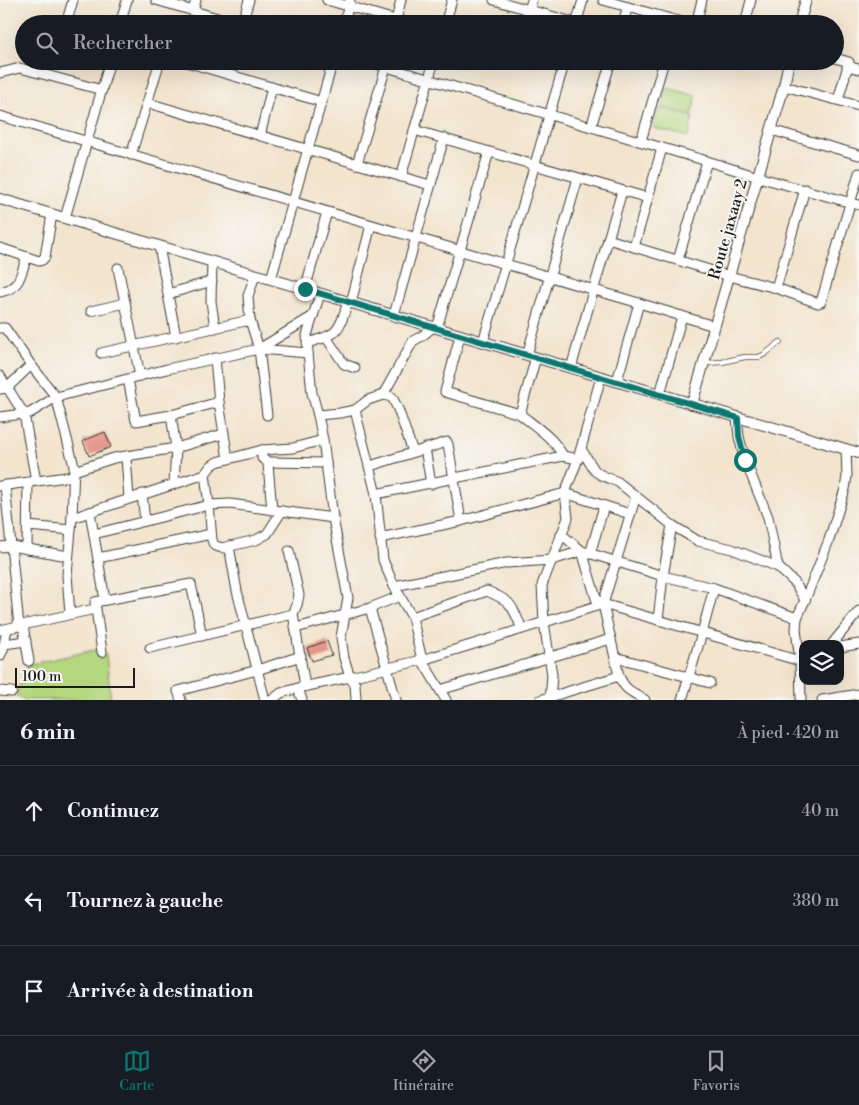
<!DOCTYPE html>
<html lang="fr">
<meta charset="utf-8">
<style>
body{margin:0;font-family:"Libre Bodoni",serif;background:#242831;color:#f1f3f6}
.controls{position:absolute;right:15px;bottom:15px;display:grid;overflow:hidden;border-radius:10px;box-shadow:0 5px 20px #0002}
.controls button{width:45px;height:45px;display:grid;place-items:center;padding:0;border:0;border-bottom:1px solid #363941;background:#171b24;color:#f1f3f6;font:25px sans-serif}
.scale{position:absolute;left:15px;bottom:12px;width:120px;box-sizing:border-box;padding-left:5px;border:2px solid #1c1c1c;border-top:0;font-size:14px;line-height:18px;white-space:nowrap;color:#1c1c1c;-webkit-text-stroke:4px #f6f6f2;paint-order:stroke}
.stop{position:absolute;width:15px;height:15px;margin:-11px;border:4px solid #0f766e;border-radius:50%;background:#fff}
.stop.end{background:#0f766e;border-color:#fff;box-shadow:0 1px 5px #0008}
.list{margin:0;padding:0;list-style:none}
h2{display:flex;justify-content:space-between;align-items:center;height:65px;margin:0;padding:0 20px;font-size:21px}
h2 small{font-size:16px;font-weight:400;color:#9ea1a6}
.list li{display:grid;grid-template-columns:32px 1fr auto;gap:15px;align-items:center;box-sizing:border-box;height:90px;padding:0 20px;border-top:1px solid #363941}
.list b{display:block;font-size:19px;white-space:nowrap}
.list em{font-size:16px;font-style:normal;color:#9ea1a6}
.icon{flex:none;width:28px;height:28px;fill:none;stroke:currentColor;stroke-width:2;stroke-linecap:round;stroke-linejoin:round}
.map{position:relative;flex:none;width:859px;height:700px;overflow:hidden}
.search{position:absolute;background:#171b24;box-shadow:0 5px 20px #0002;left:15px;right:15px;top:15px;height:55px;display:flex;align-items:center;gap:12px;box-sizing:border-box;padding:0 18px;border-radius:28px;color:#9ea1a6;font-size:19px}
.sheet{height:335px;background:#171b24}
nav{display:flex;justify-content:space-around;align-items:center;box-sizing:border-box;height:70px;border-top:1px solid #363941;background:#171b24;font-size:14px;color:#9ea1a6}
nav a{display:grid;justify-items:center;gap:2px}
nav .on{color:#0f766e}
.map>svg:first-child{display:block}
.green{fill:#b3d67f;stroke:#68794e}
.building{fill:#e39184}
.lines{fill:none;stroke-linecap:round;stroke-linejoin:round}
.service-casing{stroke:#3c3a37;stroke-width:6}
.minor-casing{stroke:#3c3a37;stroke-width:11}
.tertiary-casing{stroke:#3c3a37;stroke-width:12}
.service{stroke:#fff;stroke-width:4.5}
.minor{stroke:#fff;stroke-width:9}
.tertiary{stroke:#fff;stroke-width:10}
.route{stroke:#0f766e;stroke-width:6}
.labels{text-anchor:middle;stroke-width:4;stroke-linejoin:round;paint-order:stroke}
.street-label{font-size:16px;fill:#1c1c1c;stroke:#f6f6f2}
</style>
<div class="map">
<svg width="859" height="700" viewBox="0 0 859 700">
<rect width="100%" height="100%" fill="#f6f6f2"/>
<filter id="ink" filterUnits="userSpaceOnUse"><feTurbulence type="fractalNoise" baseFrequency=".02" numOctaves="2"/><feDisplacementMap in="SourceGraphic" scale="10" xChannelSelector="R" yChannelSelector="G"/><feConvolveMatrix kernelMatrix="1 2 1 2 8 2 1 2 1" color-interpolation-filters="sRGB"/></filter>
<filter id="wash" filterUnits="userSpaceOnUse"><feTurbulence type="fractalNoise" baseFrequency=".0096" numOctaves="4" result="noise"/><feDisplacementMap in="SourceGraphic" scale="20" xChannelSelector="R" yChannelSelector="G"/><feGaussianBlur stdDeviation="1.12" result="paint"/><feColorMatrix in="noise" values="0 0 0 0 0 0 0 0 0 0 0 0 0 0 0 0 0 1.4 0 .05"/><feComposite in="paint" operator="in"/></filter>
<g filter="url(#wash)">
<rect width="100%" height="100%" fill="#f3e4ce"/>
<!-- green -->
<g class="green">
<path d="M668 88 697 96 691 115 662 107Z"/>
<path d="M659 108 693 117 688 137 653 128Z"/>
<path d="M99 649 100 655H106L111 700H22L16 695 27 665Z"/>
</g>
<g id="blocks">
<!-- building -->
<g class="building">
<path d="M105 432 111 447 89 456 83 441Z"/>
<path d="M327 641 332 655 312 661 307 648Z"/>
</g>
</g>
</g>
<g filter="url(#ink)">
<use href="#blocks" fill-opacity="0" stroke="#3c3a37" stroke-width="1"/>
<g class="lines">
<defs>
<path id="service" d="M705 363 722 362 745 357H759L765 354 780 342"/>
<g id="minor">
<path d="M156 0 238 24"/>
<path d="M327 0 409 24"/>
<path d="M494 0 576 23"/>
<path d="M603 0 689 24"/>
<path d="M193 11 196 0"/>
<path d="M396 20 401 0"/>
<path d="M35 21 50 24"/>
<path d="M66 24 73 0"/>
<path d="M120 24 127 0"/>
<path d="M242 24 249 0"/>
<path d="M344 24 350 0"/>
<path d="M445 24 452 0"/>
<path d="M525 24 532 0"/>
<path d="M576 24 583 0"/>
<path d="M622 24 628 7"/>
<path d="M696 24 702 0"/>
<path d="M745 24 751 0"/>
<path d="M835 58 849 62 838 100"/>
<path d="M183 61 322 102"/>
<path d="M366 61 707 161 758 177 859 205"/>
<path d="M538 61 563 68"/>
<path d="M847 66 859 69"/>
<path d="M0 73 20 68 102 90"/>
<path d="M784 86 859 106"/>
<path d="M148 103 430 185"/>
<path d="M0 116 639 303 714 326"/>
<path d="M591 127 611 61"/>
<path d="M414 130 648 198"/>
<path d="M771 130 859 155"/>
<path d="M260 136 272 87"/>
<path d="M641 141 664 61"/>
<path d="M131 155 160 61"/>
<path d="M357 164 386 67"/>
<path d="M401 177 434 61"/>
<path d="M65 218 110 61"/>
<path d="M608 239 729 276 776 288 818 303 821 302 859 173"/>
<path d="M159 246 176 337"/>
<path d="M634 247 662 148"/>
<path d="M0 248 39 261 42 260 45 257 52 214"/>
<path d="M678 260 707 161"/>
<path d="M212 262 211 301 215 328"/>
<path d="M118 268 140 376"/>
<path d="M255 275 248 296 250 320 259 349 267 415"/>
<path d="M271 279 333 61"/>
<path d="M776 288 805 189"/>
<path d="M305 289 327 212"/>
<path d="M0 292C21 288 20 275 27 257"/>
<path d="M168 294 212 281"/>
<path d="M351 303 371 225"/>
<path d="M91 311 125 303"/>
<path d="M394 315 444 138"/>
<path d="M0 328H5L31 365 56 397 74 466 72 518 67 575 70 614"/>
<path d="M437 328 489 152"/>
<path d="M460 336 445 392 520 414"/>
<path d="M326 337 344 364 355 368"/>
<path d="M483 342 565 61"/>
<path d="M307 343C339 334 338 333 348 302"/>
<path d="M259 349 313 316"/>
<path d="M101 353 250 320"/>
<path d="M527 355 578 178"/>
<path d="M536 357 520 414C536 427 554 438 563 456"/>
<path d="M215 358 219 402 228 459"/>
<path d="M571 368 622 191"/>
<path d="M0 376 24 414 36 481"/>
<path d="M128 379 136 421 171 415 219 402"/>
<path d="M617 381 639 303"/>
<path d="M0 389 7 388 31 365"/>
<path d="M660 394 682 316"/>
<path d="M383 395 392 397 398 409 413 452"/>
<path d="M355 410 376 494 383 560 394 586 412 617 422 660 446 700"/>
<path d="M171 415 176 448 174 484"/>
<path d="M318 415 312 393 308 353 307 335 320 294"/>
<path d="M0 417 30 413 56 397 167 369 259 349 308 353"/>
<path d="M737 418 739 437 745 460 768 517 778 567 795 583 805 600 797 618 796 629 800 661 801 700"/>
<path d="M425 448 431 484"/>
<path d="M581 449 595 471 601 475 618 482 672 525 698 541 732 549 778 567"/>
<path d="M262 450V458L268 462V464L272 510"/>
<path d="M126 457 129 498"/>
<path d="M268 462 326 463"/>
<path d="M370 466 447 442 448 444 461 521"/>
<path d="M74 471 114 458 176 448 223 434"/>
<path d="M205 474 209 505 212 540 214 545 216 546 222 548 256 540 267 534 282 511"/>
<path d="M5 485 19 626"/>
<path d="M0 486 74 476"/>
<path d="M142 494 145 521"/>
<path d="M376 494 563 456 578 459"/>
<path d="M636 496 603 604 619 676C626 692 632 691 645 700"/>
<path d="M90 512 105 600"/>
<path d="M72 518 205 474 211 466 217 462 262 450 293 448 323 440"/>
<path d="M28 526 71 530"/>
<path d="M94 534 209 505 230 504 333 518"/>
<path d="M561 534 582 551 598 605"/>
<path d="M380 538 461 521 565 493 630 514"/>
<path d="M229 546 237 591 265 700"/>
<path d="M0 547 11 546 68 556"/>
<path d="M27 549 28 482"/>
<path d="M289 551 299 595 297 605 293 614 305 686"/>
<path d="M590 554 604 506"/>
<path d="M98 558 211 534"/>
<path d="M394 586 507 563 552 560 582 551 663 576 714 588 797 618"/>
<path d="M805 600 829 540 845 489 847 476 846 449"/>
<path d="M370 608 396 700"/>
<path d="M412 617 487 591C513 602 511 604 522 629"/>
<path d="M658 620 663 576 672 525"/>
<path d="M23 625 29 661"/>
<path d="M296 628 370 608 400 596"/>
<path d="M0 630 95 609"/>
<path d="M4 644 26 641"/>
<path d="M832 644 859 611"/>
<path d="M840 647 859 644"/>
<path d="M150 648 293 614"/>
<path d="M102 652 95 602 191 584 202 636"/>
<path d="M0 656 3 650 7 629"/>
<path d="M615 657 710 683"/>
<path d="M298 688 302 700"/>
<path d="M440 690 611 639"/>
<path d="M0 691 12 692"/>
<path d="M181 700 178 691 257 670 301 656"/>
<path d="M272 700 281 693 298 688 350 677 422 660 603 604 800 661"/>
<path d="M356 700 355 684 350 677 344 658 341 637 348 598 333 518 323 440 318 415 340 413 355 410 368 400 383 395 413 341 422 336 433 327"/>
<path d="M540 700 619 676"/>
<path d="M550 700 552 675 544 622 542 585 568 518 565 493 578 459 601 377"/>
<path d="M682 700 702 633 714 588"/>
<path d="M822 700 859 694"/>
</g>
<g id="tertiary">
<path d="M799 24 806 0"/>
<path d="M0 199 859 453"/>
<path d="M692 404 784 86 789 61"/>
</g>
</defs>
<!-- service casing -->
<use href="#service" class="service-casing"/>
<!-- minor casing -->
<use href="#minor" class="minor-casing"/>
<!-- tertiary casing -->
<use href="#tertiary" class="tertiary-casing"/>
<!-- service -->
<use href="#service" class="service"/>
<!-- minor -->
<use href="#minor" class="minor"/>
<!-- tertiary -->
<use href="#tertiary" class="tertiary"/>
</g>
</g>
<g class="lines" filter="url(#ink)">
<!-- route -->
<path class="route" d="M305 289 738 418 739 436 745 460"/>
</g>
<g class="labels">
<!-- street labels -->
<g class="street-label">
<text transform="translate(727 229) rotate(-74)" y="6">Route jaxaay 2</text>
</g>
</g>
</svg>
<div class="controls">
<button><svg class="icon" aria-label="layers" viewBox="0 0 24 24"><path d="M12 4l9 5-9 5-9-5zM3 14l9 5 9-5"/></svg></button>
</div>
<div class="scale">100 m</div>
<div class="stop" style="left:745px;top:460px"></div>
<div class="stop end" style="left:305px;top:289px"></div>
<div class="search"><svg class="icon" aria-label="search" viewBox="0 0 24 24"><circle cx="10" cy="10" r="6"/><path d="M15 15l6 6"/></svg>Rechercher</div>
</div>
<section class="sheet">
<h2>6 min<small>À pied · 420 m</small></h2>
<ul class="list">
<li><svg class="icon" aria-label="ahead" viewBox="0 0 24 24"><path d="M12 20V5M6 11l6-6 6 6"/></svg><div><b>Continuez</b></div><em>40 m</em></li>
<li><svg class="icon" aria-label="left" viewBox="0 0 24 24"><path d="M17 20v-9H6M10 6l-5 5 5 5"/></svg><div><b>Tournez à gauche</b></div><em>380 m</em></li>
<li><svg class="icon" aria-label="arrive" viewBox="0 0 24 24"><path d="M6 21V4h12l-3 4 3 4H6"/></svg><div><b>Arrivée à destination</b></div></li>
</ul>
</section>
<nav>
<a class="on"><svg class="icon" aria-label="map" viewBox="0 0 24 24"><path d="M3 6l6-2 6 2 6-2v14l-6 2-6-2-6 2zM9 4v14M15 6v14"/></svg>Carte</a>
<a><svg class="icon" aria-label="directions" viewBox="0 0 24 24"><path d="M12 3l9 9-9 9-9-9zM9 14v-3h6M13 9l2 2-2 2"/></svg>Itinéraire</a>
<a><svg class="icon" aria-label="saved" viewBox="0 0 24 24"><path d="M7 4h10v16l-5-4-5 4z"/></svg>Favoris</a>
</nav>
